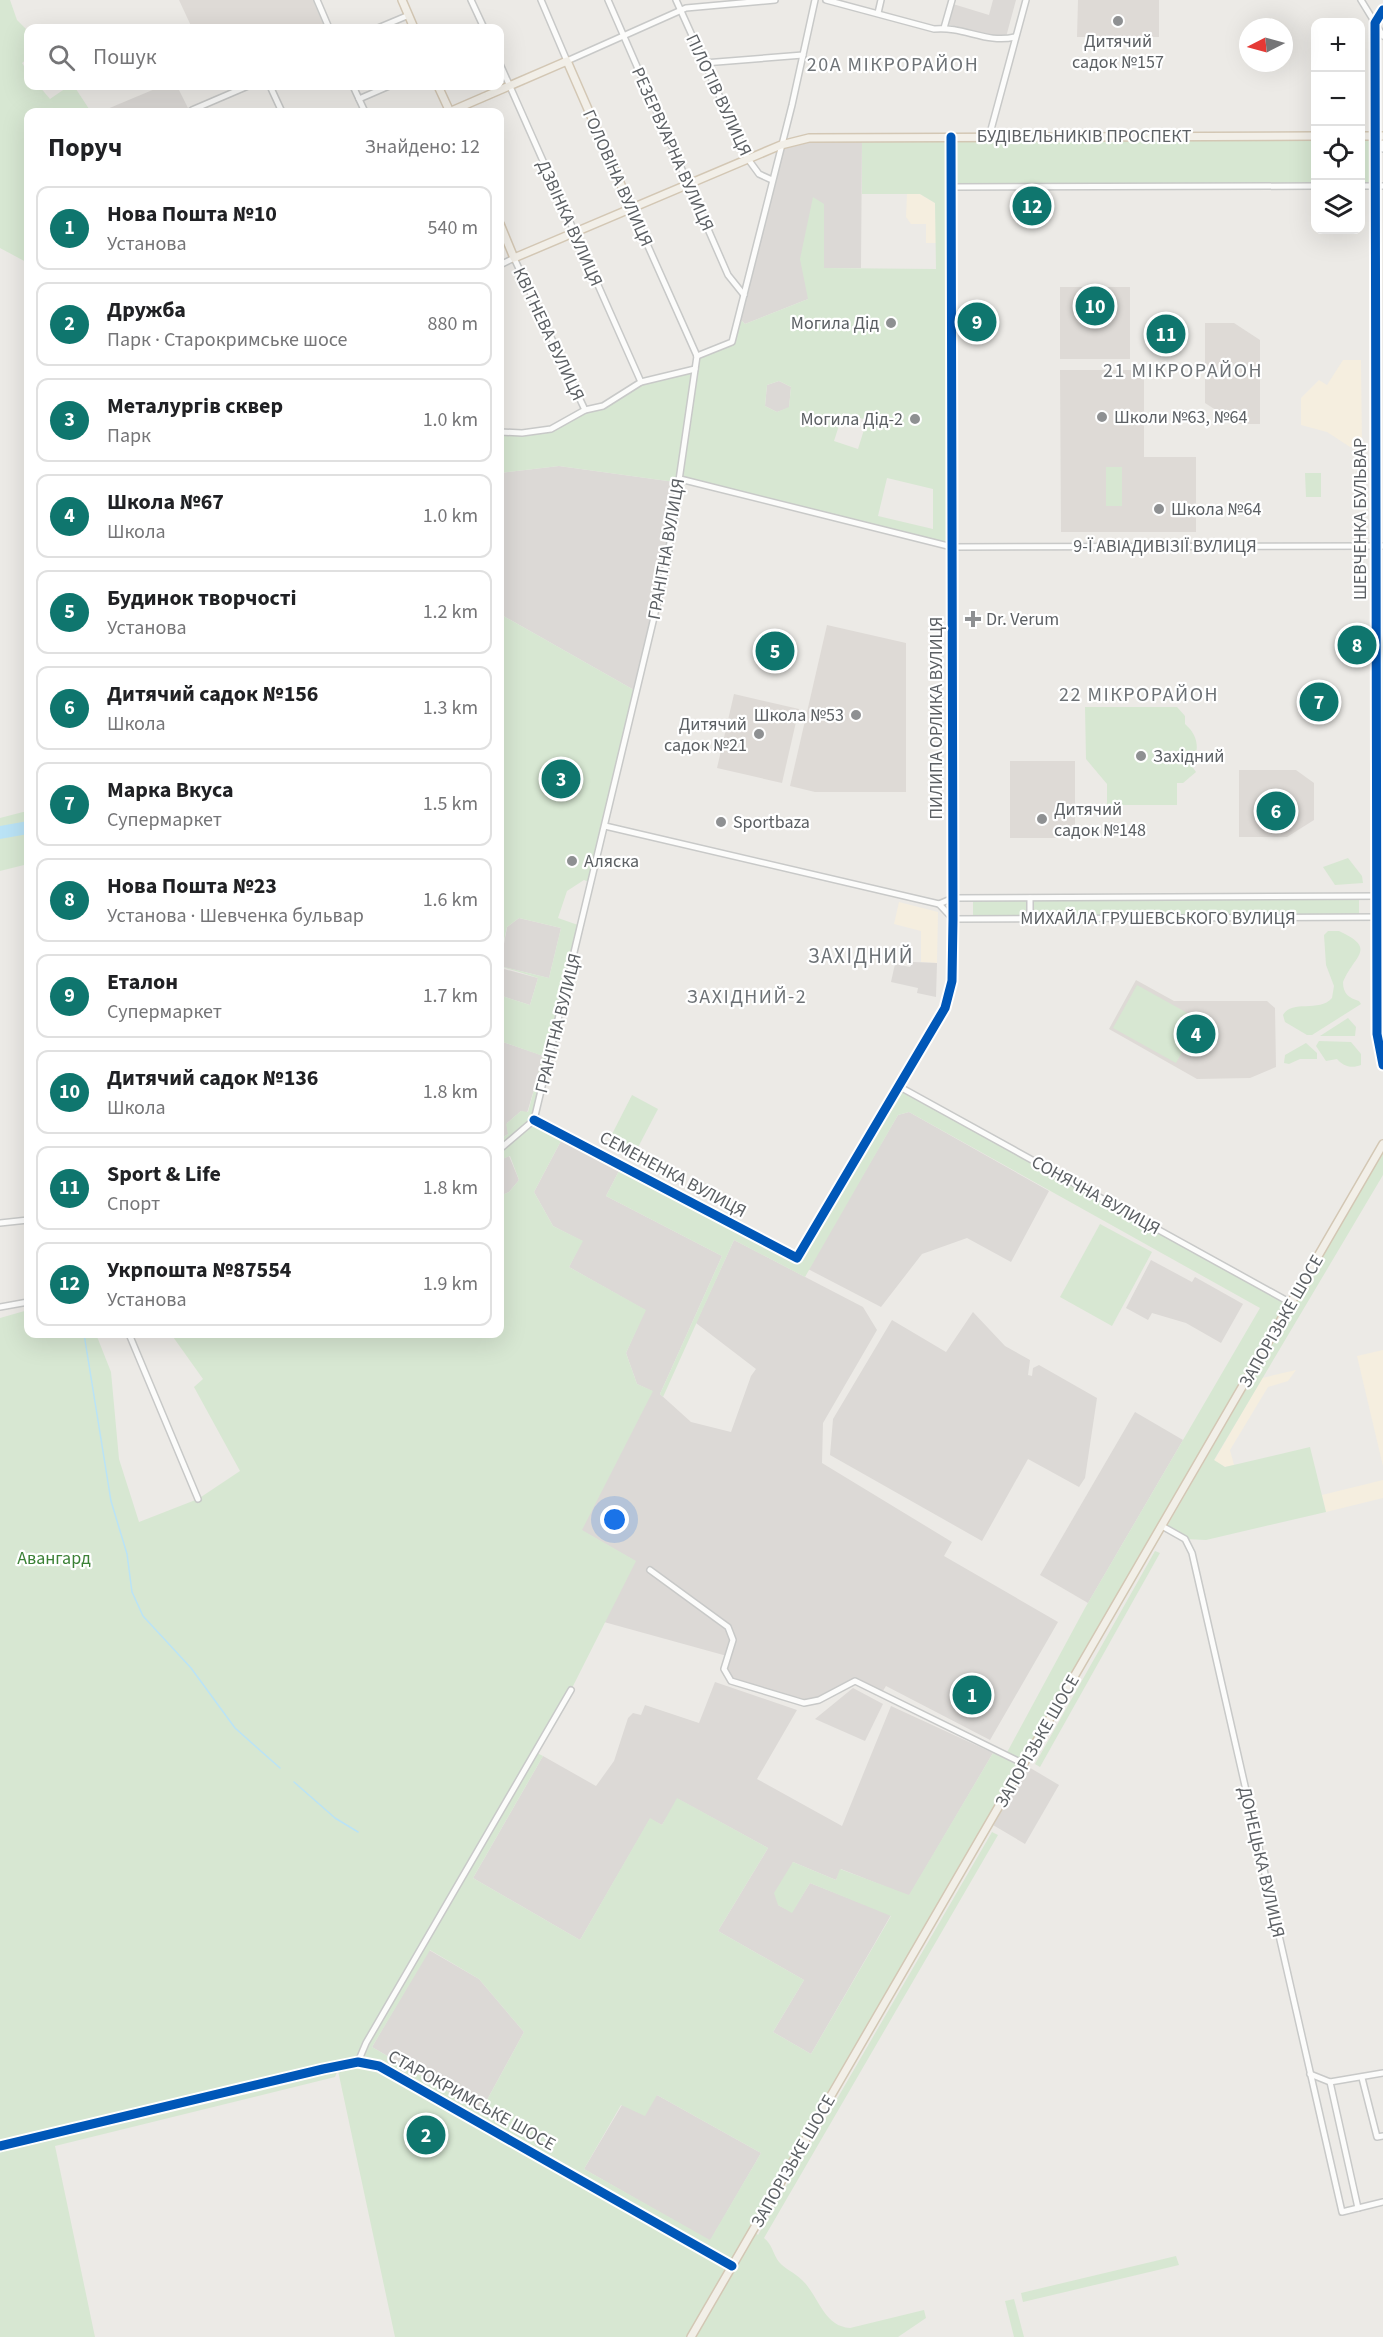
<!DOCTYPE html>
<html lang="uk">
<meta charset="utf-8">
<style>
body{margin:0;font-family:"Source Sans 3",sans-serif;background:#f6f6f6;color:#202124}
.controls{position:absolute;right:18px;top:18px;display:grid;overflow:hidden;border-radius:12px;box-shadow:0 6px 24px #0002}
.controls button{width:54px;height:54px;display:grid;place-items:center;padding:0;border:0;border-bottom:2px solid #e0e0e0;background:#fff;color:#202124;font:30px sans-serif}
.compass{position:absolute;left:1239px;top:18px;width:54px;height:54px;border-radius:50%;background:#fff;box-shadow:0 6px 24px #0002;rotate:264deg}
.you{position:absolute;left:615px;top:1520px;width:21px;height:21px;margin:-15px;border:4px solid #fff;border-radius:50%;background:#1a73e8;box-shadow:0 0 0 9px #1a73e833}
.badge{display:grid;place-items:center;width:39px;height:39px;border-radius:50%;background:#0f766e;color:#fff;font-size:20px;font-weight:700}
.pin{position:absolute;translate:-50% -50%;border:3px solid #fff;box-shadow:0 2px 6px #0006}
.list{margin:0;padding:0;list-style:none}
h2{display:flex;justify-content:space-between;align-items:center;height:78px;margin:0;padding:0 24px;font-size:26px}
h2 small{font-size:20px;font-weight:400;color:#757577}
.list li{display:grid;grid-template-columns:39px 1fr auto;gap:18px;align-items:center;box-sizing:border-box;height:84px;margin:0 12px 12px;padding:0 12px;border:2px solid #e0e0e0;border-radius:12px}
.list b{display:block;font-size:22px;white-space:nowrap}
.list p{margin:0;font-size:20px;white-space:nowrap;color:#757577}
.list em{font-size:20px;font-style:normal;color:#757577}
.icon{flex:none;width:33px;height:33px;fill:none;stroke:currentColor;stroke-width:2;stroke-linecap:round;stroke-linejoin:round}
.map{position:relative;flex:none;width:1383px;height:2337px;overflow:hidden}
.search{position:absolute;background:#fff;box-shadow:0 6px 24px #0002;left:24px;top:24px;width:480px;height:66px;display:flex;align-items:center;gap:15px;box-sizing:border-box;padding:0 21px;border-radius:12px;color:#757577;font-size:22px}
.panel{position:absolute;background:#fff;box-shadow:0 6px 24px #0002;left:24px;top:108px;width:480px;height:1230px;border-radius:12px}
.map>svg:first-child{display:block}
.commercial{fill:#f5eedf}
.industrial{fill:#dcd9d6}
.education{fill:#dedad6}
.green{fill:#d7e7d2;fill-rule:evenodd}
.water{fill:#bae3f6}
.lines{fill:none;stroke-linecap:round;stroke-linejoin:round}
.stream{stroke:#bae3f6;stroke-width:1.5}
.minor-casing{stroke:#c8c9c8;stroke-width:8}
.major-casing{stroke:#d3c7b4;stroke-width:10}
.minor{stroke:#fcfcfb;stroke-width:5}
.major{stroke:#f2efe8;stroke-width:7}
.cycleway-casing{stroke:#fff;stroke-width:13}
.cycleway{stroke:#0057b8;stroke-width:9}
.poi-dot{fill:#8e9092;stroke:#fff;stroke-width:2}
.labels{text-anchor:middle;stroke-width:4.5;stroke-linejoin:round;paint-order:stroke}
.poi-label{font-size:18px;fill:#5c6064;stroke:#fff;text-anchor:start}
.street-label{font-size:18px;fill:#5c6064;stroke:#fff}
.park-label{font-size:18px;fill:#3b8136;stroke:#fff}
.neighbourhood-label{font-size:20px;letter-spacing:1.5px;fill:#6d7276;stroke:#fff}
.quarter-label{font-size:21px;letter-spacing:1.5px;fill:#6d7276;stroke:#fff}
</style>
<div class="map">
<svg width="1383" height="2337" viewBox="0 0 1383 2337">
<rect width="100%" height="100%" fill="#eceae6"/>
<!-- commercial -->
<g class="commercial">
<path d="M907 194H920L935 203 937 243H926V224H911L906 217Z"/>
<path d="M1343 360H1361L1362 447H1350L1327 432 1301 425V398L1319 380 1327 385Z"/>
<path d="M899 902 938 912 937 963 921 962V931L894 924Z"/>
<path d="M1383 1350V1466L1357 1356Z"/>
<path d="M1296 1370 1288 1381 1268 1387 1230 1450 1234 1465 1225 1467 1214 1461 1262 1378Z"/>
<path d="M1383 1480V1498L1326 1512 1322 1495Z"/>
</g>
<!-- industrial -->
<g class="industrial">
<path d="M993 0H1016L1006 37 999 39 947 24 953 4 989 15Z"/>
<path d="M162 86H177L190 112H100Z"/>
<path d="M862 139 861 268H824V204L808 299 745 324 740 319 784 147 809 140Z"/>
<path d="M779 381 791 387 789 408 777 412 765 406 767 385Z"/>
<path d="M559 466 675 482 664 563 634 690 500 614V473Z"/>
<path d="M519 918 561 928 549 978 500 966 507 927Z"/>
<path d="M913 962 937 963 936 997 917 993 918 988 891 982 895 964 910 967Z"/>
<path d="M500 968 538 978 530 1005 502 996 500 1003Z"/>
<path d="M500 1041 544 1056 527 1113 521 1111 507 1123 508 1134 500 1139Z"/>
<path d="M909 1112 1049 1191 1011 1262 967 1238 922 1254 881 1307 808 1269 898 1115Z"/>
<path d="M563 1137 621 1167 606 1196 722 1256 660 1394 691 1422 731 1432 751 1376 756 1369 696 1323 734 1240 863 1307 877 1330 823 1423 822 1463 952 1542 944 1556 1058 1622 990 1740 886 1686 881 1694 855 1681 809 1702 731 1681 725 1673 727 1656 604 1622 635 1561 581 1530 652 1391 637 1384 626 1353 645 1310 569 1267 582 1241 553 1226 534 1192Z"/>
<path d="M509 1156 519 1180 509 1192 500 1196V1160Z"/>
<path d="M1151 1260 1192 1282 1195 1277 1243 1304 1221 1343 1186 1323 1152 1313 1148 1320 1126 1308Z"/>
<path d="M973 1312 1005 1346 1030 1360 1028 1375 1032 1376 1033 1368 1039 1365 1097 1398 1085 1478 1079 1487 1028 1459 982 1541 830 1455 833 1419 892 1320 946 1352Z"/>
<path d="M1135 1412 1183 1440 1088 1603 1040 1575Z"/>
<path d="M715 1682 797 1710 757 1779 842 1826 891 1706 993 1753 909 1896 841 1869 836 1880 793 1862 778 1905 792 1912 810 1883 891 1915 811 2054 773 2032 804 1980 718 1931 768 1848 678 1799 662 1825 650 1819 580 1940 473 1878 543 1756 596 1786 614 1761 628 1718 633 1713 641 1715 645 1705 699 1723Z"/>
<path d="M853 1688 883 1704 865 1741 815 1719Z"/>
<path d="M1027 1766 1059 1785 1025 1844 993 1825Z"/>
<path d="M429 1950 479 1979 524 2032 481 2111 372 2047Z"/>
<path d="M657 2095 761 2153 710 2241 584 2169 622 2105Z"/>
</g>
<!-- education -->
<g class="education">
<path d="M179 0H313L325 28H192Z"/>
<path d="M1078 0H1159V37H1077Z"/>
<rect x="1060" y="287" width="70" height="72"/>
<path d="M1205 323H1234L1260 340V424H1238L1205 403Z"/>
<path d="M1060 370H1134L1144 377V457H1196V532H1061Z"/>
<path d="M827 625 906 643V792H815L790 786Z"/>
<path d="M734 694 799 709 782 783 717 768Z"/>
<rect x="1010" y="761" width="65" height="77"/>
<path d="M1239 770H1296L1314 783V820L1287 837H1239Z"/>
<path d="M1136 980 1174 1001H1267L1275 1008 1276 1067 1250 1078 1197 1079 1109 1029Z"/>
</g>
<!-- green -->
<g class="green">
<path d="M0 0H10L17 20 28 31V58L22 63 28 72V86H39L50 99 69 86H74L91 112H28V263L0 248Z"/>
<path d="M1315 138V184L954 185V139Z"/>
<rect x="1361" y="138" width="11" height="46"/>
<path d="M862 139H948L949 544 683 477 699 358 734 344 740 319 745 324 808 299 800 259 813 197 824 204V268L936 269 935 203 920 194H862ZM779 381 791 387 789 407 777 412 765 406 767 385ZM843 413 867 420 858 449 834 441ZM887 478 933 489V529L878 516Z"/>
<path d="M1377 188H1381L1382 352H1378Z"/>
<path d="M695 369 667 563 534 1120 563 1137 534 1192 553 1226 583 1241 569 1267 646 1310 626 1353 637 1384 653 1391 582 1530 636 1561 571 1690 535 1752 543 1756 473 1878 580 1940 650 1818 662 1825 677 1798 768 1848 718 1931 804 1980 773 2032 811 2054 891 1916 810 1883 792 1913 778 1905 774 1893 793 1862 836 1880 840 1869 909 1895 993 1753 1004 1758 1085 1608 1260 1308 909 1112 898 1115 805 1277 734 1240 663 1397 660 1394 722 1256 606 1196 621 1167 798 1261 901 1090 1287 1304 688 2337H395L337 2066 52 2134 53 2139 334 2069 337 2072 335 2077 55 2146 95 2337H0V1318L28 1310V1334H96L111 1372 119 1459 139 1522 198 1499 240 1471 194 1387 203 1379 171 1334H500V1196L509 1192 519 1180 510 1156 500 1160V1139L508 1134 506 1124 521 1111 528 1112 543 1056 500 1041 502 996 530 1005 538 978 500 966 549 978 561 928 519 918 507 927 500 959V614L634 690 664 563 675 482 559 466 500 473V432L543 431 585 410 603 406 641 382ZM584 880 589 882 578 925 558 918 567 891ZM430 1950 479 1979 524 2032 481 2111 372 2047ZM657 2095 761 2153 710 2240 584 2169 621 2105 645 2116Z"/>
<rect x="1106" y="467" width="16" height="39"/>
<path d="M1305 473H1321V497H1306Z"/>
<path d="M1379 640H1383V895H1380Z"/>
<path d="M1085 707H1177L1185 716V724C1199 736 1200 751 1191 765L1196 772 1183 783H1177V805H1107V784L1086 759Z"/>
<path d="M23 812H28V864L0 871V818Z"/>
<path d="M1348 858 1362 876 1363 883 1335 885 1323 867Z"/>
<path d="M1359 899V915L1032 916V900Z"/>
<path d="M1027 900V917H973V901Z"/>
<path d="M1339 931C1378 949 1354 955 1343 982 1343 994 1349 998 1359 1001L1361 1004 1312 1035H1307L1285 1022 1283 1015C1292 999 1319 1013 1332 998L1334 986 1326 965 1324 935 1328 931Z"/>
<path d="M1137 985 1200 1020 1176 1063 1113 1028Z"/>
<path d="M1348 1018 1356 1027 1355 1036H1320Z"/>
<path d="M1319 1041 1351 1042 1361 1054V1065C1351 1069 1343 1066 1337 1059L1326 1061 1316 1046Z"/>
<path d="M1306 1043 1317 1053V1059H1300L1289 1064 1284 1063 1285 1055Z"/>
<path d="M632 1095 658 1109 635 1153 609 1140Z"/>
<path d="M1383 1152V1175L1214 1460 1225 1467 1310 1447 1326 1512 1206 1540 1185 1539 1166 1528Z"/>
<path d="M1100 1224 1152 1252 1112 1326 1060 1297Z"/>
<path d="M1155 1551 1160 1553 1040 1767 1035 1764Z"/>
<path d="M992 1832 998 1835 764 2238C772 2244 773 2254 779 2262 785 2269 795 2273 802 2280 819 2296 823 2326 850 2328L924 2310 926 2318 898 2337H696L756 2233 758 2235Z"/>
<path d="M1176 2256 1179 2265 1023 2302 1021 2293Z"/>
<path d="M1014 2299 1024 2337H1014L1005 2301Z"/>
</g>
<!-- water -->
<path class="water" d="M28 821V834L0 839V826Z"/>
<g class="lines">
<!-- stream -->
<g class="stream">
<path d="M84 1334 111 1501 127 1554 132 1592 143 1616 191 1668 235 1728 280 1768"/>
<path d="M294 1782 335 1818 358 1832"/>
</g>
<defs>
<g id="minor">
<path d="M317 0 329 28"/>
<path d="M471 0 484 28"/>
<path d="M541 0 567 61 686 8 775 0"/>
<path d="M608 0 728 275 744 295"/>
<path d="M676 0 748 159 759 174 772 180"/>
<path d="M826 0 934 29C964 26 986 44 1015 37"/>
<path d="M1361 0 1383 36"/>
<path d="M1383 10 1375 23 1377 1034 1383 1065"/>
<path d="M878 13 881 0"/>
<path d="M378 28 409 15"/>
<path d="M944 28 952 0"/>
<path d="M704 63 803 55"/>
<path d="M500 64 641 382"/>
<path d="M270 86 282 112"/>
<path d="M353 86 365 112"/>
<path d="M359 99 389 86"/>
<path d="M193 112 192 110 248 86"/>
<path d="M989 137 1026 0"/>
<path d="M1383 143V149"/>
<path d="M1360 186H1383"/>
<path d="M951 187 1316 186"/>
<path d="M631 208 697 356"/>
<path d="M500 265 514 258 585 410"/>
<path d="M697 356 732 342 792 105 815 0"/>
<path d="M500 432 522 433 551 429 585 410 603 406 641 382 695 369"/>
<path d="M680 479 952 547 1383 546"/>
<path d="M605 826 939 904 953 919 1383 917"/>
<path d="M1030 898V919"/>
<path d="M939 904 953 898 1383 896"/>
<path d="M900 1087 1291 1303"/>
<path d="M534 1120 797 1258 945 1008 952 981 953 919 951 137"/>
<path d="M534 1120 667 563 697 356"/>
<path d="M500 1149 534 1120"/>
<path d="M0 1223 28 1220"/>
<path d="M0 1307 28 1302"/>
<path d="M129 1334 198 1499"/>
<path d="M1162 1526 1185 1539 1192 1553 1342 2212 1383 2202"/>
<path d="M650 1570 728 1627 733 1640 724 1669 731 1681 804 1703 819 1700 855 1681 1024 1764"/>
<path d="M358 2062 366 2043 571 1690"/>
<path d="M1310 2074 1330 2082 1383 2073"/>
<path d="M1362 2078 1377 2137 1383 2136"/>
<path d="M1330 2082 1358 2208"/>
<path d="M0 2146 323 2069 358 2062 379 2066 732 2266"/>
</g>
<g id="major">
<path d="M402 0 414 28"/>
<path d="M438 86 450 112"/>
<path d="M449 112 567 61 631 208"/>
<path d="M1360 136H1383"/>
<path d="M500 224 514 258 781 145 809 138 1316 136"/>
<path d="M691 2337 1383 1144"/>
</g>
</defs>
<!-- minor casing -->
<use href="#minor" class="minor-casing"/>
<!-- major casing -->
<use href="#major" class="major-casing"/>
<!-- minor -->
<use href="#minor" class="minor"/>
<!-- major -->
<use href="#major" class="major"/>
<defs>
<g id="cycleway">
<path d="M1383 10 1375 23 1377 1034 1383 1065"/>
<path d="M534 1120 797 1258 945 1008 952 981 953 919 951 137"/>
<path d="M0 2146 323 2069 358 2062 379 2066 732 2266"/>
</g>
</defs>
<!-- cycleway casing -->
<use href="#cycleway" class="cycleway-casing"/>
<!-- cycleway -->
<use href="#cycleway" class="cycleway"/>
</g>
<!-- markers -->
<g class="poi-dot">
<circle cx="1118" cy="21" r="6"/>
<circle cx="891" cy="323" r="6"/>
<circle cx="1102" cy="417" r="6"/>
<circle cx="915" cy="419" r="6"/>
<circle cx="1159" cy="509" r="6"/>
<path d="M970 610h6v6h6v6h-6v6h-6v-6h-6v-6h6z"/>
<circle cx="856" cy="715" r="6"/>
<circle cx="759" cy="734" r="6"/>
<circle cx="1141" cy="756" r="6"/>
<circle cx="1042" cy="819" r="6"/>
<circle cx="721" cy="822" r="6"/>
<circle cx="572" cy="861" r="6"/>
</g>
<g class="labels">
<!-- poi labels -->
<g class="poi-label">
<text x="1118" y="47" text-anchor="middle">Дитячий<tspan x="1118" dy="21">садок №157</tspan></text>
<text x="879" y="329" text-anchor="end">Могила Дiд</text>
<text x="1114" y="423">Школи №63, №64</text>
<text x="903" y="425" text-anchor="end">Могила Дiд-2</text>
<text x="1171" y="515">Школа №64</text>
<text x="986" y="625">Dr. Verum</text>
<text x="844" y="721" text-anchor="end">Школа №53</text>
<text x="747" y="730" text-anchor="end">Дитячий<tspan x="747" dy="21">садок №21</tspan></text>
<text x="1153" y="762">Західний</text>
<text x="1054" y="815">Дитячий<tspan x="1054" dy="21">садок №148</tspan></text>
<text x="733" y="828">Sportbaza</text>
<text x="584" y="867">Аляска</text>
</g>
<!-- street labels -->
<g class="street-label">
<text transform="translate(719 95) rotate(65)" y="6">ПІЛОТІВ ВУЛИЦЯ</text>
<text x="1084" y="142">БУДІВЕЛЬНИКІВ ПРОСПЕКТ</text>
<text transform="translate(673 149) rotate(66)" y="6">РЕЗЕРВУАРНА ВУЛИЦЯ</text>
<text transform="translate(618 178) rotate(66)" y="6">ГОЛОВІНА ВУЛИЦЯ</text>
<text transform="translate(570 223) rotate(66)" y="6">ДЗВІНКА ВУЛИЦЯ</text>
<text transform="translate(549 334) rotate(65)" y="6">КВІТНЕВА ВУЛИЦЯ</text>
<text transform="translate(1360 519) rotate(-90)" y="6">ШЕВЧЕНКА БУЛЬВАР</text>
<text x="1165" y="552">9-Ї АВІАДИВІЗІЇ ВУЛИЦЯ</text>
<text transform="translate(666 549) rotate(-80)" y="6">ГРАНІТНА ВУЛИЦЯ</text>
<text transform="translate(936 718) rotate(-90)" y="6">ПИЛИПА ОРЛИКА ВУЛИЦЯ</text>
<text x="1158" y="924">МИХАЙЛА ГРУШЕВСЬКОГО ВУЛИЦЯ</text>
<text transform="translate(558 1023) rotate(-76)" y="6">ГРАНІТНА ВУЛИЦЯ</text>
<text transform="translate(673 1174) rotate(28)" y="6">СЕМЕНЕНКА ВУЛИЦЯ</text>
<text transform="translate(1096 1195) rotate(29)" y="6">СОНЯЧНА ВУЛИЦЯ</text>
<text transform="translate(1281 1321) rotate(-60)" y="6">ЗАПОРІЗЬКЕ ШОСЕ</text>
<text transform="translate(1037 1741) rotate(-60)" y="6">ЗАПОРІЗЬКЕ ШОСЕ</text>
<text transform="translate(1262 1862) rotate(77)" y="6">ДОНЕЦЬКА ВУЛИЦЯ</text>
<text transform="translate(472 2100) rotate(29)" y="6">СТАРОКРИМСЬКЕ ШОСЕ</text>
<text transform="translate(793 2161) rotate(-60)" y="6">ЗАПОРІЗЬКЕ ШОСЕ</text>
</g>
<!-- park labels -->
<g class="park-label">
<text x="54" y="1564">Авангард</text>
</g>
<!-- neighbourhood labels -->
<g class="neighbourhood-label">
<text x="893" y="71">20А МІКРОРАЙОН</text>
<text x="1183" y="377">21 МІКРОРАЙОН</text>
<text x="1139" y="701">22 МІКРОРАЙОН</text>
<text x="747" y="1003">ЗАХІДНИЙ-2</text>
</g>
<!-- quarter labels -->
<g class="quarter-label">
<text x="861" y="963">ЗАХІДНИЙ</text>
</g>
</g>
</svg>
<div class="controls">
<button>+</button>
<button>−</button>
<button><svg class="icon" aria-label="locate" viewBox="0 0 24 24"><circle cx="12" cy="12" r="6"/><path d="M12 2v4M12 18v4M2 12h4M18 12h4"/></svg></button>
<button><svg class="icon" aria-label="layers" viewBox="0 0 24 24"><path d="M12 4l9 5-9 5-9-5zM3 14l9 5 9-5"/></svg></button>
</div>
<svg class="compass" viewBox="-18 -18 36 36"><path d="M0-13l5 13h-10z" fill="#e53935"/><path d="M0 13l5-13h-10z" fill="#757577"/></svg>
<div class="you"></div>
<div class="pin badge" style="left:972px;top:1695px">1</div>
<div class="pin badge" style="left:426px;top:2135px">2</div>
<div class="pin badge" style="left:561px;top:779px">3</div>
<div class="pin badge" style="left:1196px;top:1034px">4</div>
<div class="pin badge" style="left:775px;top:651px">5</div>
<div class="pin badge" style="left:1276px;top:811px">6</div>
<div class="pin badge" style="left:1319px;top:702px">7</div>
<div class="pin badge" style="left:1357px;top:645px">8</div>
<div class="pin badge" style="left:977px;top:322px">9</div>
<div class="pin badge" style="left:1095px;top:306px">10</div>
<div class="pin badge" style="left:1166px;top:334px">11</div>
<div class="pin badge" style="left:1032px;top:206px">12</div>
<div class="search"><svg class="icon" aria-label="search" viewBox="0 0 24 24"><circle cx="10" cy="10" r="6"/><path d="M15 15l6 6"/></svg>Пошук</div>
<section class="panel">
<h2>Поруч<small>Знайдено: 12</small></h2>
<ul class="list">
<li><span class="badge">1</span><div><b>Нова Пошта №10</b><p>Установа</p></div><em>540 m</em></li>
<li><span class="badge">2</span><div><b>Дружба</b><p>Парк · Старокримське шосе</p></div><em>880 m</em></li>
<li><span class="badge">3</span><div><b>Металургів сквер</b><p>Парк</p></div><em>1.0 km</em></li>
<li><span class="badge">4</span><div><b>Школа №67</b><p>Школа</p></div><em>1.0 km</em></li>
<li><span class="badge">5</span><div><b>Будинок творчості</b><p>Установа</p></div><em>1.2 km</em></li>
<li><span class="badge">6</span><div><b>Дитячий садок №156</b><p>Школа</p></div><em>1.3 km</em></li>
<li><span class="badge">7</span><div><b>Марка Вкуса</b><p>Супермаркет</p></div><em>1.5 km</em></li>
<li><span class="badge">8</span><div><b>Нова Пошта №23</b><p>Установа · Шевченка бульвар</p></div><em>1.6 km</em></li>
<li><span class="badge">9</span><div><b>Еталон</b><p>Супермаркет</p></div><em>1.7 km</em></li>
<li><span class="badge">10</span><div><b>Дитячий садок №136</b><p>Школа</p></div><em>1.8 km</em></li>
<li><span class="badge">11</span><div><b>Sport &amp; Life</b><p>Спорт</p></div><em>1.8 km</em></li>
<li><span class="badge">12</span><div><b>Укрпошта №87554</b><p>Установа</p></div><em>1.9 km</em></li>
</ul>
</section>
</div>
